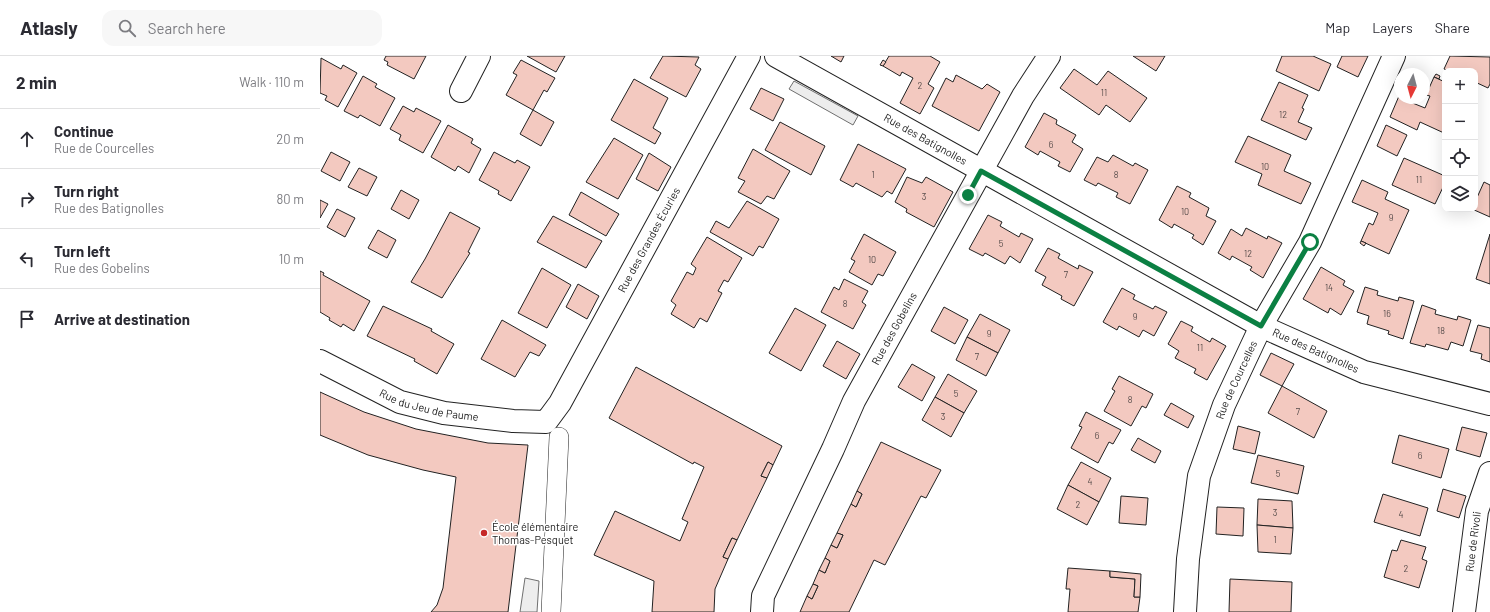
<!DOCTYPE html>
<meta charset="utf-8">
<style>
body{margin:0;font-family:Barlow,sans-serif;background:#f7f7f7;color:#2b2b33}
.controls{position:absolute;right:12px;top:12px;display:grid;overflow:hidden;border-radius:8px;box-shadow:0 4px 16px #0002}
.controls button{width:36px;height:36px;display:grid;place-items:center;padding:0;border:0;border-bottom:1px solid #e1e1e2;background:#fff;color:#2b2b33;font:20px sans-serif}
.compass{position:absolute;left:1074px;top:12px;width:36px;height:36px;border-radius:50%;background:#fff;box-shadow:0 4px 16px #0002;rotate:186deg}
.stop{position:absolute;width:12px;height:12px;margin:-9px;border:3px solid #0b8043;border-radius:50%;background:#fff}
.stop.end{background:#0b8043;border-color:#fff;box-shadow:0 1px 4px #0008}
.list{margin:0;padding:0;list-style:none}
h2{display:flex;justify-content:space-between;align-items:center;height:52px;margin:0;padding:0 16px;font-size:17px}
h2 small{font-size:13px;font-weight:400;color:#7c7c81}
.list li{display:grid;grid-template-columns:26px 1fr auto;gap:12px;align-items:center;box-sizing:border-box;height:60px;padding:0 16px;border-top:1px solid #e1e1e2}
.list b{display:block;font-size:15px;white-space:nowrap}
.list p{margin:0;font-size:13px;white-space:nowrap;color:#7c7c81}
.list em{font-size:13px;font-style:normal;color:#7c7c81}
.icon{flex:none;width:22px;height:22px;fill:none;stroke:currentColor;stroke-width:2;stroke-linecap:round;stroke-linejoin:round}
.map{position:relative;flex:none;width:1170px;height:556px;overflow:hidden}
header{display:flex;align-items:center;gap:24px;box-sizing:border-box;height:56px;padding:0 20px;background:#fff;border-bottom:1px solid #e1e1e2}
header strong{font-size:19px}
nav{display:flex;gap:22px;margin-inline-start:auto;font-size:14px}
.search{width:280px;height:36px;background:#f7f7f7;display:flex;align-items:center;gap:10px;box-sizing:border-box;padding:0 14px;border-radius:12px;color:#7c7c81;font-size:15px}
main{display:flex}
aside{flex:1;background:#fff}
.map>svg:first-child{display:block}
.parking{fill:#ededed;stroke:#6f6f6f}
.building{fill:#f3c9c0;stroke:#222}
.lines{fill:none;stroke-linecap:round;stroke-linejoin:round}
.pedestrian-casing{stroke:#222;stroke-width:20}
.minor-casing{stroke:#222;stroke-width:24}
.pedestrian{stroke:#fff;stroke-width:19}
.minor{stroke:#fff;stroke-width:22}
.route{stroke:#0b8043;stroke-width:5}
.poi-dot{fill:#c62828;stroke:#fff;stroke-width:1.5}
.labels{text-anchor:middle;stroke-width:3;stroke-linejoin:round;paint-order:stroke}
.number-label{font-size:9px;fill:#564c4a}
.street-label{font-size:11px;fill:#222;stroke:#fff}
.poi-label{font-size:11px;fill:#222;stroke:#fff;text-anchor:start}
</style>
<header>
<strong>Atlasly</strong>
<div class="search"><svg class="icon" aria-label="search" viewBox="0 0 24 24"><circle cx="10" cy="10" r="6"/><path d="M15 15l6 6"/></svg>Search here</div>
<nav><a>Map</a><a>Layers</a><a>Share</a></nav>
</header>
<main>
<aside>
<h2>2 min<small>Walk · 110 m</small></h2>
<ul class="list">
<li><svg class="icon" aria-label="ahead" viewBox="0 0 24 24"><path d="M12 20V5M6 11l6-6 6 6"/></svg><div><b>Continue</b><p>Rue de Courcelles</p></div><em>20 m</em></li>
<li><svg class="icon" aria-label="right" viewBox="0 0 24 24"><path d="M7 20v-9h11M14 6l5 5-5 5"/></svg><div><b>Turn right</b><p>Rue des Batignolles</p></div><em>80 m</em></li>
<li><svg class="icon" aria-label="left" viewBox="0 0 24 24"><path d="M17 20v-9H6M10 6l-5 5 5 5"/></svg><div><b>Turn left</b><p>Rue des Gobelins</p></div><em>10 m</em></li>
<li><svg class="icon" aria-label="arrive" viewBox="0 0 24 24"><path d="M6 21V4h12l-3 4 3 4H6"/></svg><div><b>Arrive at destination</b></div></li>
</ul>
</aside>
<div class="map">
<svg width="1170" height="556" viewBox="0 0 1170 556">
<rect width="100%" height="100%" fill="#fff"/>
<!-- parking -->
<g class="parking">
<path d="M474 25 538 60 533 69 469 33Z"/>
<path d="M205 522 219 525 217 556H200Z"/>
</g>
<!-- building -->
<g class="building">
<path d="M66 0H106L94 23 67 9 68 6 64 4Z"/>
<path d="M207 0H245L236 16Z"/>
<path d="M343 0 379 1 375 9 381 13 366 41 330 22Z"/>
<path d="M511 0H524L521 6Z"/>
<path d="M569 0H610L620 6 608 28 614 32 600 58 580 47 593 22 582 16 580 20 563 10Z"/>
<path d="M813 0H845L836 15Z"/>
<path d="M962 0H993L1011 8 999 35 956 15Z"/>
<path d="M1022 0H1048L1038 21 1017 11Z"/>
<path d="M1130 0 1170 1V28L1168 32 1155 26V15H1130L1124 13Z"/>
<path d="M1 2 21 13 23 9 37 17 18 51 5 44 7 40 0 37Z"/>
<path d="M201 4 235 22 227 36 224 34 213 54 234 66 221 90 200 78 213 54 186 39 197 19 193 17Z"/>
<path d="M563 4 566 6 563 10 560 9Z"/>
<path d="M754 13 777 29 788 15 827 42 810 66 786 49 779 59 740 32Z"/>
<path d="M1116 18 1120 20 1119 23 1114 21Z"/>
<path d="M636 19 662 33 667 28 680 36 659 75 612 50 626 22 633 26Z"/>
<path d="M43 20 57 28 55 31 75 42 60 70 40 59 38 62 24 55Z"/>
<path d="M1114 21 1125 26 1124 77 1100 66 1097 74 1070 61 1079 40 1080 42 1105 52 1110 40 1106 39Z"/>
<path d="M314 23 348 42 333 72 341 77 335 88 291 64Z"/>
<path d="M959 26 988 39 982 52 984 53 978 66 992 72 986 84 941 64Z"/>
<path d="M441 32 464 43 453 65 430 53Z"/>
<path d="M83 50 94 56 96 52 121 65 103 97 79 84 81 79 70 73Z"/>
<path d="M724 57 737 64 736 68 756 79 752 86 763 93 750 116 738 110 740 106 720 95 718 99 705 91Z"/>
<path d="M460 66 505 90 491 119 445 94Z"/>
<path d="M128 69 153 83 151 87 161 93 149 117 138 110 135 115 111 101Z"/>
<path d="M1066 69 1087 79 1077 100 1057 90Z"/>
<path d="M928 80 971 99 964 115 991 127 981 148 938 129 942 118 915 106Z"/>
<path d="M294 82 323 99 298 143 266 126Z"/>
<path d="M538 88 586 113 572 138 567 135 562 141 536 127 533 131 520 124Z"/>
<path d="M433 93 470 115 454 143 447 140 441 148 418 136 425 125 418 122Z"/>
<path d="M11 96 30 106 20 125 1 115Z"/>
<path d="M174 96 195 107 197 104 210 111 191 145 178 138 179 135 159 124Z"/>
<path d="M329 97 351 111 338 135 316 123Z"/>
<path d="M793 99 813 110 815 107 828 114 810 148 796 141 798 137 778 127 776 130 764 124 777 101 788 106Z"/>
<path d="M1084 102 1125 120V127L1115 148 1072 129Z"/>
<path d="M39 112 57 121 47 140 28 131Z"/>
<path d="M587 121 602 127 606 121 633 136 614 171 586 156 587 153 575 146Z"/>
<path d="M1042 124 1068 136 1065 143 1089 154 1069 198 1041 185 1049 167 1053 169 1058 157 1032 146Z"/>
<path d="M1164 126 1170 129V161L1152 153H1155V146Z"/>
<path d="M857 130 871 137 869 141 889 152 886 160 896 165 883 189 872 182 874 179 854 168 852 172 839 164Z"/>
<path d="M81 134 99 144 89 163 71 153Z"/>
<path d="M261 136 299 158 286 180 249 159Z"/>
<path d="M0 144 8 148 0 162Z"/>
<path d="M427 145 459 163 443 192 439 190 433 200 390 176 396 165 409 172Z"/>
<path d="M17 153 35 162 25 181 7 171Z"/>
<path d="M130 156 160 172 148 196 150 197 122 242 91 226 105 203Z"/>
<path d="M668 159 682 166 680 170 699 181 701 177 713 183 700 207 690 200 685 208 665 197 663 200 649 193Z"/>
<path d="M233 160 282 185 266 212 217 186Z"/>
<path d="M926 172 947 183 948 180 962 187 943 222 930 214 932 211 912 200 910 204 898 197 911 173 922 180Z"/>
<path d="M58 174 76 184 67 202 48 192Z"/>
<path d="M544 178 576 196 563 220 558 218 552 229 529 216 535 205 531 203Z"/>
<path d="M1170 178V228L1156 223Z"/>
<path d="M387 181 422 202 408 226 404 224 398 235 402 237 387 266 380 262 374 272 351 258 356 249 351 245 367 216 373 219 376 212 371 208Z"/>
<path d="M1041 185 1046 187 1044 190 1040 187Z"/>
<path d="M728 192 740 198 738 202 758 213 759 209 773 216 754 250 741 243 742 240 722 229 726 221 715 215Z"/>
<path d="M1001 211 1025 225 1023 229 1034 235 1021 259 1010 252 1008 257 983 243Z"/>
<path d="M222 212 251 229 227 272 198 257Z"/>
<path d="M0 215 4 217 3 219 50 245 34 275 23 268 21 271 9 264 10 262 0 256Z"/>
<path d="M524 223 548 235 542 246 546 249 533 273 501 256 514 231 519 234Z"/>
<path d="M258 228 279 240 267 263 246 251Z"/>
<path d="M1045 231 1058 235 1057 239 1078 245 1079 241 1094 245 1083 283 1068 278 1069 275 1047 268 1049 260 1037 256Z"/>
<path d="M802 232 815 239 813 243 833 253 835 250 847 256 834 280 823 274 819 281 799 270 797 274 783 266Z"/>
<path d="M1102 249 1116 254 1115 258 1137 264 1138 260 1151 264 1143 290 1131 286 1128 294 1106 288 1105 291 1090 287Z"/>
<path d="M63 250 112 273 111 275 134 288 117 318 94 305 95 303 47 280Z"/>
<path d="M624 251 648 264 635 288 611 275Z"/>
<path d="M475 252 506 269 481 315 449 297Z"/>
<path d="M660 258 690 274 678 297 647 281Z"/>
<path d="M182 264 226 289 219 300 210 296 195 321 161 303Z"/>
<path d="M861 265 873 271 871 275 890 286 892 282 906 290 887 324 874 317 876 313 855 302 859 295 848 288Z"/>
<path d="M1158 269 1170 272V306L1161 303 1162 298 1150 295Z"/>
<path d="M647 281 678 297 666 320 636 304Z"/>
<path d="M517 285 540 298 526 323 503 310Z"/>
<path d="M951 297 974 308 962 330 940 319Z"/>
<path d="M592 308 615 321 602 345 578 331Z"/>
<path d="M316 311 462 390 453 409 448 406 441 420 447 422 417 484 412 482 403 501 408 503 395 533 394 556H332L334 525 274 499 295 455 360 485 368 466 362 463 384 411 374 406 373 408 289 362Z"/>
<path d="M628 318 657 335 644 357 615 341Z"/>
<path d="M799 320 833 338 826 352 822 350 811 370 784 355 795 335 792 333Z"/>
<path d="M962 330 1007 355 994 382 948 357Z"/>
<path d="M0 336 44 356 96 373 168 387 208 389 188 556H111L117 549 123 532 136 421 103 414 48 399 0 379Z"/>
<path d="M615 341 644 357 631 381 602 364Z"/>
<path d="M851 347 874 360 868 372 844 359Z"/>
<path d="M766 356 801 374 793 388 789 386 778 407 751 392 762 371 759 370Z"/>
<path d="M918 370 940 376 935 398 913 393Z"/>
<path d="M1142 371 1167 377 1160 401 1136 394Z"/>
<path d="M1079 379 1129 393 1121 422 1072 407Z"/>
<path d="M818 382 841 395 835 407 811 394Z"/>
<path d="M561 386 621 414 606 442 601 440 565 509 554 504 529 556H480L487 540 492 543 498 530 493 528 499 514 505 517 510 505 505 502 511 489 517 492 523 479 517 477 531 448 536 451 542 438 537 435Z"/>
<path d="M938 399 984 410 978 438 931 427Z"/>
<path d="M448 406 453 409 447 422 441 420Z"/>
<path d="M761 406 791 422 779 446 748 429Z"/>
<path d="M748 429 779 446 767 469 737 453Z"/>
<path d="M1123 433 1146 440 1139 462 1117 455Z"/>
<path d="M537 435 542 438 536 451 531 448Z"/>
<path d="M1063 438 1108 452 1100 480 1054 466Z"/>
<path d="M801 440 828 442 826 469 799 467Z"/>
<path d="M938 443 972 445 973 472 937 469Z"/>
<path d="M897 451 924 452 923 480 896 478Z"/>
<path d="M937 469 973 472 971 498 938 496Z"/>
<path d="M517 477 523 479 517 492 511 489Z"/>
<path d="M412 482 417 484 408 503 403 501Z"/>
<path d="M1081 484 1106 491 1102 503 1107 505 1099 532 1064 521 1072 494 1077 495Z"/>
<path d="M505 502 510 505 505 517 499 514Z"/>
<path d="M748 512 790 515V521L815 523 814 541H820L818 556H748L750 533H746Z"/>
<path d="M790 515 821 518 820 541H814L815 523 790 521Z"/>
<path d="M910 523 972 526 971 556H909Z"/>
<path d="M493 528 498 530 492 543 487 540Z"/>
</g>
<g class="lines">
<defs>
<path id="pedestrian" d="M231 556 239 381"/>
<g id="minor">
<path id="s1" d="M456 0 941 270 1044 316 1170 348"/>
<path d="M141 35 159 0"/>
<path id="s2" d="M0 305 80 346 124 357 193 365 226 366 240 347 429 0"/>
<path id="s3" d="M442 556 443 540 513 393 534 345 703 40 729 0"/>
<path id="s4" d="M865 556 868 503 879 420 904 349 941 270 990 186 1074 0"/>
<path id="s5" d="M1144 556 1157 455 1170 417"/>
</g>
</defs>
<!-- pedestrian casing -->
<use href="#pedestrian" class="pedestrian-casing"/>
<!-- minor casing -->
<use href="#minor" class="minor-casing"/>
<!-- pedestrian -->
<use href="#pedestrian" class="pedestrian"/>
<!-- minor -->
<use href="#minor" class="minor"/>
</g>
<g class="lines">
<!-- route -->
<path class="route" d="M648 139 661 115 941 270 990 186"/>
</g>
<!-- markers -->
<circle class="poi-dot" cx="164" cy="477" r="4"/>
<g class="labels">
<!-- number labels -->
<g class="number-label">
<text x="600" y="33">2</text>
<text x="784" y="40">11</text>
<text x="963" y="62">12</text>
<text x="731" y="92">6</text>
<text x="945" y="114">10</text>
<text x="553" y="122">1</text>
<text x="796" y="122">8</text>
<text x="1099" y="127">11</text>
<text x="604" y="144">3</text>
<text x="865" y="159">10</text>
<text x="1071" y="165">9</text>
<text x="681" y="191">5</text>
<text x="928" y="201">12</text>
<text x="552" y="207">10</text>
<text x="746" y="222">7</text>
<text x="1009" y="235">14</text>
<text x="525" y="251">8</text>
<text x="1067" y="261">16</text>
<text x="815" y="264">9</text>
<text x="1121" y="278">18</text>
<text x="669" y="281">9</text>
<text x="880" y="295">11</text>
<text x="657" y="304">7</text>
<text x="636" y="341">5</text>
<text x="810" y="347">8</text>
<text x="978" y="359">7</text>
<text x="623" y="364">3</text>
<text x="777" y="383">6</text>
<text x="1100" y="403">6</text>
<text x="958" y="421">5</text>
<text x="770" y="429">4</text>
<text x="758" y="452">2</text>
<text x="955" y="460">3</text>
<text x="1081" y="462">4</text>
<text x="955" y="487">1</text>
<text x="1086" y="516">2</text>
</g>
<!-- street labels -->
<g class="street-label">
<text dy="4" stroke="none"><textPath href="#s1" startOffset="171">Rue des Batignolles</textPath></text>
<text dy="4" stroke="none"><textPath href="#s2" startOffset="447">Rue des Grandes Écuries</textPath></text>
<text dy="4" stroke="none"><textPath href="#s3" startOffset="314">Rue des Gobelins</textPath></text>
<text dy="4" stroke="none"><textPath href="#s1" startOffset="615">Rue des Batignolles</textPath></text>
<text dy="4" stroke="none"><textPath href="#s4" startOffset="240">Rue de Courcelles</textPath></text>
<text dy="4" stroke="none"><textPath href="#s2" startOffset="119">Rue du Jeu de Paume</textPath></text>
<text dy="4" stroke="none"><textPath href="#s5" startOffset="71">Rue de Rivoli</textPath></text>
</g>
<!-- poi labels -->
<g class="poi-label">
<text x="172" y="475">École élémentaire<tspan x="172" dy="13">Thomas-Pesquet</tspan></text>
</g>
</g>
</svg>
<div class="controls">
<button>+</button>
<button>−</button>
<button><svg class="icon" aria-label="locate" viewBox="0 0 24 24"><circle cx="12" cy="12" r="6"/><path d="M12 2v4M12 18v4M2 12h4M18 12h4"/></svg></button>
<button><svg class="icon" aria-label="layers" viewBox="0 0 24 24"><path d="M12 4l9 5-9 5-9-5zM3 14l9 5 9-5"/></svg></button>
</div>
<svg class="compass" viewBox="-18 -18 36 36"><path d="M0-13l5 13h-10z" fill="#e53935"/><path d="M0 13l5-13h-10z" fill="#7c7c81"/></svg>
<div class="stop" style="left:990px;top:186px"></div>
<div class="stop end" style="left:648px;top:139px"></div>
</div>
</main>
